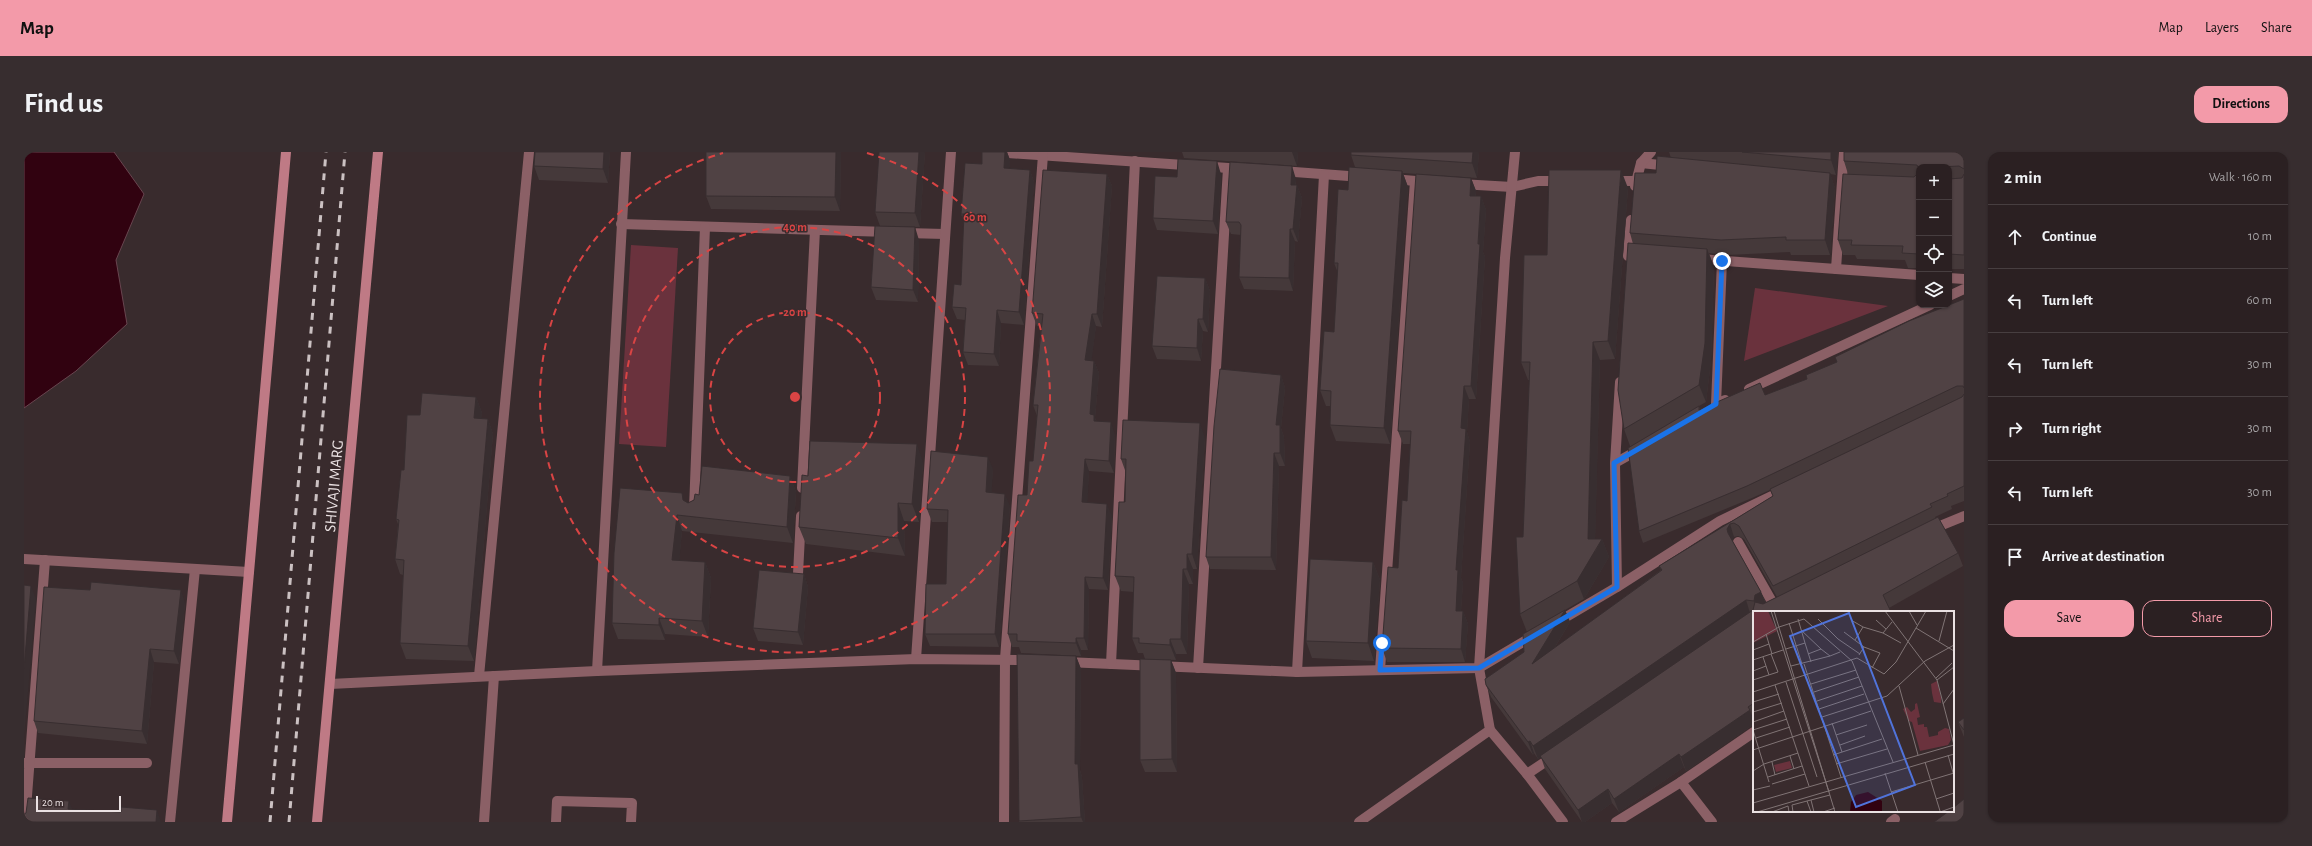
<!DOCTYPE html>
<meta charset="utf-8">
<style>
body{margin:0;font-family:"Alegreya Sans",sans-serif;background:#372d2f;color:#f1f3f6}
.controls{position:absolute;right:12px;top:12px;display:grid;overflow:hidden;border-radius:8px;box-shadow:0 1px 3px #0004}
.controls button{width:36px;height:36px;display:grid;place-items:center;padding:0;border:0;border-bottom:1px solid #473e40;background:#2b2022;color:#f1f3f6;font:20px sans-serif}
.scale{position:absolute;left:12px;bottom:10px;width:85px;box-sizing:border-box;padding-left:4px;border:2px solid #eae1e2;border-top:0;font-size:11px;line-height:14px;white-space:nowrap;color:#eae1e2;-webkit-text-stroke:3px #392b2d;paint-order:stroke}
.stop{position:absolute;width:12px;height:12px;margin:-9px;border:3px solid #1a73e8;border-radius:50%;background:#fff}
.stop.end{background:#1a73e8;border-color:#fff;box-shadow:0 1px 4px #0008}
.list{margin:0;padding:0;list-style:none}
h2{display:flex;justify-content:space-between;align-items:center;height:52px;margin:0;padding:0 16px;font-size:17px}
h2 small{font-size:13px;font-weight:400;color:#a6a3a5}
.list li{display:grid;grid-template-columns:26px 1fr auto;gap:12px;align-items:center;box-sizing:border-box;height:64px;padding:0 16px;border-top:1px solid #473e40}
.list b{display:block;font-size:15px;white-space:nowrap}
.list em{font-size:13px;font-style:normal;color:#a6a3a5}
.actions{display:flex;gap:8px;padding:12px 16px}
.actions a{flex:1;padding:9px 0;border:1px solid #f39aa9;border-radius:12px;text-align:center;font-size:14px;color:#f39aa9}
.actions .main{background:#f39aa9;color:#111}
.icon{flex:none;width:22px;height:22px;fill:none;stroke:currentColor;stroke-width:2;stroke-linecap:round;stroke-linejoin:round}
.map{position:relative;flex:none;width:1940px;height:670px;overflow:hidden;border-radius:12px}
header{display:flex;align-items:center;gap:24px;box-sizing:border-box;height:56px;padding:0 20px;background:#f39aa9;color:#111}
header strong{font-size:19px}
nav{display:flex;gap:22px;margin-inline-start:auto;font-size:14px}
.intro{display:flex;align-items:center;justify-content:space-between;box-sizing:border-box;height:96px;padding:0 24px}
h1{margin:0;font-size:28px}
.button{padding:10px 18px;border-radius:12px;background:#f39aa9;color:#111;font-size:14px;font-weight:700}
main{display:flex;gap:24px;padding:0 24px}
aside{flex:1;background:#2b2022;border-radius:12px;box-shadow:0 1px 3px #0004}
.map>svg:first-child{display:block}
.green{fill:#6a323d}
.water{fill:#310210;stroke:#68454f}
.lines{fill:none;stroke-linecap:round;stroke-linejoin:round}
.lane{stroke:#8b6066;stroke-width:10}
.street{stroke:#8b6066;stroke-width:10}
.secondary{stroke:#bf7a85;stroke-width:10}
.rail{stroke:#cbc1c2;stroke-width:3;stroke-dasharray:7 7;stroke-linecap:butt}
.wall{fill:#45393a;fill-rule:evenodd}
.shaded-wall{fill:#382e30}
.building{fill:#504244;stroke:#382e30}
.route{stroke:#1a73e8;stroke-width:5}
.ring{fill:none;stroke:#d94444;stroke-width:2;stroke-dasharray:7 5}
.labels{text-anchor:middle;stroke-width:3;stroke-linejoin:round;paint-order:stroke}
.street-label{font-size:16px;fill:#eae1e2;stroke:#392b2d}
.inset-road{fill:none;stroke:#807475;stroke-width:1}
.view{fill:#5073da;fill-opacity:0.15;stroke:#5073da;stroke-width:2}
.inset-edge{fill:none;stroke:#eae1e2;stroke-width:2}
.centre{fill:#d94444;stroke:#392b2d;stroke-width:2}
.ring-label{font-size:12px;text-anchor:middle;font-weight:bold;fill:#d94444;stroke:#392b2d;stroke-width:3;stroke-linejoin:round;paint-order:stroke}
</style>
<header>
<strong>Map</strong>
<nav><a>Map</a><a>Layers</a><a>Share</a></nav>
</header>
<div class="intro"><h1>Find us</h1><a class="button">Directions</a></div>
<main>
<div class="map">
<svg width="1940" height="670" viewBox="0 0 1940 670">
<rect width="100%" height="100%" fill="#392b2d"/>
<!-- green -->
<g class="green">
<path d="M607 93 654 96 642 295 595 292Z"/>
<path d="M1731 136 1864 154 1720 209Z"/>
</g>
<!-- water -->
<path class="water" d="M0 0H90L120 42 92 108 103 172 52 219 0 256Z"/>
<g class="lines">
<!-- lane -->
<g class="lane">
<path d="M0 611H123"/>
<path d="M146 670 171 417"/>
<path d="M460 670 470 524"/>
<path d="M532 670 533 649 608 651 607 670"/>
</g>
<!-- street -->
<g class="street">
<path d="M969 0 1219 17"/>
<path d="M1617 11 1646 14"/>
<path d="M1257 19 1338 25"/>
<path d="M1368 27 1404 30"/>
<path d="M1589 29H1611"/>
<path d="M1436 32 1488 35 1514 29H1537"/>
<path d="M1611 34 1617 11 1627 0"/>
<path d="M597 72 865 80"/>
<path d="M881 81 921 82"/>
<path d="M1604 104 1607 68"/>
<path d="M1675 107 1812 117 1820 0"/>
<path d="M1698 109 1692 252 1701 248"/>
<path d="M1812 117 1895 123"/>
<path d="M1925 126 1940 127"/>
<path d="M1925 144 1940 137"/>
<path d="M1725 237 1906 153"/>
<path d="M1591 311 1596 230"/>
<path d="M778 336 791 78"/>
<path d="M670 357 681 75"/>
<path d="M1906 378 1940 364"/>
<path d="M1714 390 1751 455"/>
<path d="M0 407 225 420"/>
<path d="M774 422 777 364"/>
<path d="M1593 435 1591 311 1616 297"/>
<path d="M1532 471 1593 435 1696 369 1760 338"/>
<path d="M892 507 927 0"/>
<path d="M1042 510 1273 520 1455 516 1511 483"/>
<path d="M1087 512 1111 9"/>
<path d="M1174 516 1204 16"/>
<path d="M1356 518 1391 29"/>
<path d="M573 519 602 0"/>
<path d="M1273 520 1300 23"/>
<path d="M455 524 505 0"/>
<path d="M306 532 573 519 892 507 1006 508"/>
<path d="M1466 578 1503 622 1539 670"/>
<path d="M1503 622 1530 604"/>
<path d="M1657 630 1688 670"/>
<path d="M1 670 21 408"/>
<path d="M980 670 981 507 1019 3"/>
<path d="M1335 670 1466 578 1455 516 1481 106 1491 0"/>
<path d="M1592 670 1657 630 1730 580"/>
<path d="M1867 670 1871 667"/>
</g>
<!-- secondary -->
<g class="secondary">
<path d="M203 670 262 0"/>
<path d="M293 670 354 0"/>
</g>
<!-- rail -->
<g class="rail">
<path d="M246 670 302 0"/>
<path d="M265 670 321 0"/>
</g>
</g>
<!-- wall -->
<g class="wall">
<path d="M511 0H586L584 31 515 28 510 14Z"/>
<path d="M817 0 816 59 687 57 682 44Z"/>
<path d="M901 0 896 75 856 74 851 60Z"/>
<path d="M958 0H983L986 8 985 17 1006 18 1010 30 1000 173 977 171 975 214 944 213 939 200 941 168 933 167 928 155 937 133 940 70 937 62 958 12Z"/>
<path d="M1158 0H1274L1273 14 1160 6Z"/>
<path d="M1327 0H1455L1453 26 1379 21 1384 35 1366 292 1312 289 1306 273 1307 254H1302L1296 238 1310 180 1314 121 1310 111 1324 38 1331 15 1327 3Z"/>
<path d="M1645 0H1814L1812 23 1806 22 1811 36 1806 103H1767L1766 100 1703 103 1685 101 1690 115 1687 209 1682 250 1675 254 1676 257 1741 243 1783 227 1813 210 1811 205 1940 147V349L1927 354 1928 357 1911 365 1934 401 1939 414 1865 456 1730 460V572L1662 619 1660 615 1595 660 1588 651 1561 670H1558L1521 617 1517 605 1514 607 1510 601 1509 603 1467 545 1462 533 1500 500 1503 480 1496 462 1506 228H1504L1497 210 1523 103 1604 36 1591 207 1576 208 1571 387H1578L1585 405 1560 447 1541 458 1546 470 1530 497 1637 418 1635 414 1749 344 1746 338 1728 346 1619 391 1615 379 1606 294 1600 277 1609 92 1606 81 1632 21 1647 6ZM1714 384 1720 387 1753 445 1742 451 1737 440 1708 388 1710 385Z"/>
<path d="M1940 0V117H1925V15H1895V116H1884L1881 108 1833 107 1831 103H1819L1814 88 1824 22 1820 9Z"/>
<path d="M1083 22 1088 34 1078 175 1072 174 1067 209H1070L1075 221 1071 266 1073 270 1091 283 1090 321 1065 319 1063 350 1088 364 1084 438 1065 437 1064 498H1057V504L997 501 995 495H988L984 482 1003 343 1009 309 1013 264 1009 253 1017 174H1013L1008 161Z"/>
<path d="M1197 22 1194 82 1133 78 1129 66 1153 25Z"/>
<path d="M1447 26 1452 39V44H1457L1462 58 1459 100 1461 105 1452 247H1445L1443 280 1446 290 1437 426 1439 431 1437 459H1439L1444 472 1441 510H1363L1358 496 1374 416 1383 349 1387 292H1379L1374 279Z"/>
<path d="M1272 27V33H1273L1278 46 1274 90 1271 89 1269 139 1220 137 1215 125 1217 83 1207 82 1202 70Z"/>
<path d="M895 88 894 150 852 148 847 135Z"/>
<path d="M1181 126 1186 139 1184 180 1179 179 1177 209 1133 207 1128 194Z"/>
<path d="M1257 223 1261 236 1257 276 1260 285 1261 314H1255L1252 418 1186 417 1182 405Z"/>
<path d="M452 245 458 261 457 266 464 267 469 282 450 509 382 507 376 491 379 423 376 422 371 407 374 372 372 367 380 318 396 263Z"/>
<path d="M1181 286 1173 417H1169V432H1165L1163 502H1152V508L1121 507 1119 501H1114L1108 486 1110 440 1097 439 1091 424 1101 350 1102 321 1097 307Z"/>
<path d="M899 310 895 370 880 369 881 404 782 392 775 375 784 324Z"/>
<path d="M969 317 967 341 986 354 975 495 906 494 901 482 922 432 924 370H908L903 357Z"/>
<path d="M766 324 772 340 769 391 658 379 655 409 681 410 687 426 684 485 641 482V488L594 487 588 471 661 349 664 351 670 348 675 343Z"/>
<path d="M1349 410 1356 428 1350 509 1288 506 1282 489Z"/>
<path d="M780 422 784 435 779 493 734 489 729 476Z"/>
<path d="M161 451 155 512 130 510 123 592 14 581 10 569Z"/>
<path d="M1052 504 1057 517 1056 618 1058 625 1061 670H995V669Z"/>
<path d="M1147 508 1152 521 1153 620H1121L1116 608Z"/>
<path d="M1940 566V585L1934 570Z"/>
</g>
<!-- shaded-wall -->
<g class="shaded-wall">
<path d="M580 0H586L584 31 579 17Z"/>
<path d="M812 0H817L816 59 811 45Z"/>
<path d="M895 0H901L896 75 891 61Z"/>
<path d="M981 0H983L986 8 985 29 980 16Z"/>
<path d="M1268 0H1274L1273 14Z"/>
<path d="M1449 0H1455L1453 26 1448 11Z"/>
<path d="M1807 0H1814L1812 23 1807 8Z"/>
<path d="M1193 9 1197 22 1194 82 1189 69Z"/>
<path d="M1268 14 1272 27 1271 45 1267 33Z"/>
<path d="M1006 18 1010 30 1000 173 995 160Z"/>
<path d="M1597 18 1604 36 1591 207 1584 189Z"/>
<path d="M1378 19 1384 35 1366 292 1360 276Z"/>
<path d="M1806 21 1811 36 1806 103 1801 88Z"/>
<path d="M1083 22 1088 34 1078 175 1073 162Z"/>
<path d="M1447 26 1452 39 1451 57 1446 44Z"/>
<path d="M1273 33 1278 46 1274 90 1269 77Z"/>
<path d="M1457 44 1462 58 1459 100 1461 105 1452 247 1447 234Z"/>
<path d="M891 75 895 88 894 150 889 138Z"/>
<path d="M1266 77 1271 89 1269 139 1265 126Z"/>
<path d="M1683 97 1690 115 1687 209 1682 250 1675 233Z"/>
<path d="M1181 126 1186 139 1184 180 1179 167Z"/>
<path d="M973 158 977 171 975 214 970 202Z"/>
<path d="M1068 162 1072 174 1066 221 1061 208Z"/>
<path d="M1174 167 1179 179 1177 209 1173 196Z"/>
<path d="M1569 190 1576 208 1571 400 1578 387 1585 405 1560 447 1553 429 1564 387Z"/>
<path d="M1070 209 1075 221 1071 266 1075 275 1074 282 1066 262Z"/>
<path d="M1257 223 1261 236 1257 276 1260 285 1261 314 1256 301 1252 273Z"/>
<path d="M1440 234 1445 247 1443 280 1446 290 1437 426 1439 431 1436 472 1432 459V418L1437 276Z"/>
<path d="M452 245 458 261 456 281 450 266Z"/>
<path d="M464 267 469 282 450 509 444 494Z"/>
<path d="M1087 270 1091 283 1090 321 1085 309Z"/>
<path d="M1176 271 1181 286 1173 417 1168 402Z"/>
<path d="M893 292 899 310 895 370 888 352Z"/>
<path d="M1250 301 1255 314 1252 418 1247 405Z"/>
<path d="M964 305 969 317 967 353 962 340Z"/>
<path d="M1061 307 1065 319 1063 363 1058 350Z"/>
<path d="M766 324 772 340 769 391 763 375Z"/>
<path d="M981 342 986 354 975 495 971 482Z"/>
<path d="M874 351 880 369 881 404 874 386Z"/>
<path d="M1083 352 1088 364 1084 438 1079 426Z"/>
<path d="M653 363 658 379 654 424 648 408Z"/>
<path d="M1706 372 1710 385 1708 390 1703 377Z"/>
<path d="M1163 402 1169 417V432L1163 417Z"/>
<path d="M681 410 687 426 684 485 678 469Z"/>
<path d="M1349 410 1356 428 1350 509 1344 491Z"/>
<path d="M1159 417 1165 432 1163 502 1157 487Z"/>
<path d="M780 422 784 435 779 493 774 480Z"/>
<path d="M1061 425 1065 437 1064 498 1060 486Z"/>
<path d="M7 434 12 447 0 586V517Z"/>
<path d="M157 438 161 451 155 512 150 499Z"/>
<path d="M1737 440 1742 452 1734 460 1730 449 1731 443Z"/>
<path d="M1722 448 1726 461 1514 607 1509 594Z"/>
<path d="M1541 458 1546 470 1513 525 1508 512Z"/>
<path d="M1439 459 1444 472 1441 510 1437 497Z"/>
<path d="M635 466 641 482V488L635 473Z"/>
<path d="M1052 486 1057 498V504L1052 491Z"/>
<path d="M1146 487 1152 502V508L1146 493Z"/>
<path d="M126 497 130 510 123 592 118 579Z"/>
<path d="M1052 504 1057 517 1056 618 1058 625 1061 670H1059L1057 665 1051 612Z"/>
<path d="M1147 508 1152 521 1153 620 1148 607Z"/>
<path d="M1726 558 1730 569V572L1662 619 1657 605Z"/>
<path d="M1506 589 1510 601 1509 603 1504 590Z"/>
<path d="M1655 602 1660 615 1595 660 1590 647Z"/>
<path d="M1584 637 1588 651 1561 670H1558L1554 658Z"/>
<path d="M45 649 50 662 44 657Z"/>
<path d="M133 658 137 670H132Z"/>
</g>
<!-- building -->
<g class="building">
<path d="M511 0H580L579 17 510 14Z"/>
<path d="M682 0H812L811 45 682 44Z"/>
<path d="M855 0H895L891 61 851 60Z"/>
<path d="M958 0H981L980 16 1006 18 995 160 973 158 970 202 939 200 942 156 928 155 930 132 937 133 940 62H937L941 11 958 12Z"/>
<path d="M1327 0H1449L1448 11 1327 3Z"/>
<path d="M1718 0H1807V8Z"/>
<path d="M1820 0H1940V17L1935 14 1917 15H1895V17L1893 13 1820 9Z"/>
<path d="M1633 4 1806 21 1801 88H1762V85L1697 88 1606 81 1611 21H1632Z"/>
<path d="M1154 7 1193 9 1189 69 1129 66 1131 24 1153 25Z"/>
<path d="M1206 10 1268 14 1267 33H1273L1269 77H1266L1265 126 1215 125 1217 73 1215 70H1202Z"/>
<path d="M1325 15 1378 19 1360 276 1306 273 1307 239 1296 238 1300 179 1310 180 1314 111H1310L1314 37 1324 38Z"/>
<path d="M1019 18 1083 22 1073 162H1068L1061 208 1070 209 1066 262 1070 263V269L1087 270 1085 309 1061 307 1058 350 1083 352 1079 426 1061 425 1060 486H1052V491L993 489V482H984L994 343H1003L1005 309H1009L1014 253H1009L1019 162 1008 161Z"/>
<path d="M1525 18H1597L1584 189 1569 190 1564 387H1578L1553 429 1496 462 1492 385H1499L1506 210H1497L1500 103H1523Z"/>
<path d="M1895 20V102L1878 101 1879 94 1827 93 1828 88H1814L1819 22 1890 25Z"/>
<path d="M1392 22 1447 26 1446 44H1457L1454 92H1456L1447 234H1440L1437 276 1442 277 1432 418H1434L1432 459H1439L1437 497 1358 496 1364 415 1374 416 1378 348 1383 349 1387 279H1374Z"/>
<path d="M1940 22V103L1925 102V27L1938 26Z"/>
<path d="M851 74 891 75 889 138 847 135Z"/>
<path d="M1604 91 1683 97 1681 191 1675 233 1600 277 1594 238Z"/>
<path d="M1133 124 1181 126 1179 167H1174L1173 196 1128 194Z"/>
<path d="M1940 147V236L1939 234H1933L1723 334 1615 379 1604 296 1675 254V258L1736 231 1741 243 1783 227 1782 223 1813 210 1811 205 1885 169Z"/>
<path d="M1196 217 1257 223 1252 273H1256V301H1250L1247 405H1182L1190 274Z"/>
<path d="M398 241 452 245 450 266 464 267 444 494 376 491 380 408 371 407 375 368 372 367 377 318H380L383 263H396Z"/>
<path d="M1940 242V334L1923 342 1924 344 1906 352 1908 355 1749 434 1715 374 1710 371 1706 372 1703 377 1704 381 1737 440 1731 443 1730 449 1722 448 1509 594 1506 589 1504 590 1462 533 1461 527 1500 500 1499 482 1541 458 1508 512 1638 418 1635 414 1749 344 1746 337 1938 245Z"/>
<path d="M1099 268 1176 271 1168 402H1163V417H1159L1157 487H1146V493L1115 491V486H1108L1110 425 1091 424 1095 350H1101L1102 307H1097Z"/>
<path d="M786 289 893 292 888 352 874 351V386L775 375 778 323 784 324Z"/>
<path d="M907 299 964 305 962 340 981 342 971 482H901L902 432H922L924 358 903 357Z"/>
<path d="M678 314 766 324 763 375 653 363 648 408 681 410 678 469 635 466V473L588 471 590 401 596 336 658 341 659 348 664 351 670 348 671 342 675 343Z"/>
<path d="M1914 365 1934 401 1859 443 1867 460H1730V551L1724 555 1726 558 1657 605 1655 602 1590 647 1584 637 1554 658 1516 604 1729 458 1731 450 1739 452Z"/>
<path d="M1286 407 1349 410 1344 491 1282 489Z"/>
<path d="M735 418 780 422 774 480 729 476Z"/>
<path d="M67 430 157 438 150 499 126 497 118 579 10 569 20 435 66 438Z"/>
<path d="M0 433 7 434 0 517Z"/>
<path d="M993 502 1052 504 1051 612H1054L1057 665 995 669Z"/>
<path d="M1116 507 1147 508 1148 607 1116 608Z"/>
<path d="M1940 566V578L1934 570Z"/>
<path d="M4 646 45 649 44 657 97 660V655L133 658 132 670H0V662L2 661Z"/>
<path d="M1940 647V670H1910L1925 659H1929V656Z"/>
</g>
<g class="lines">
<!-- route -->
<path class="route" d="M1358 491 1356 518 1455 516 1593 435 1590 311 1692 252 1698 109"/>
</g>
<!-- distance rings -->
<g class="ring">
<circle cx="771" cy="245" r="85"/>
<circle cx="771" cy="245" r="170"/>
<path d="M843 1A255 255 0 1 1 699 1"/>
</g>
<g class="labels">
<!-- street labels -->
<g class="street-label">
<text transform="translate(309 334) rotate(-85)" y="6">SHIVAJI MARG</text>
</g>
</g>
<!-- overview -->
<g transform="translate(1729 459)">
<rect width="201" height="201" fill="#392b2d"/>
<path d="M0 0H15L24 20 0 32ZM184 70 188 87V92L181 91 179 82 178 73ZM164 92 167 106 164 107 165 114 171 113V116H174L176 126 185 124V121L192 117 196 118 198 129 195 134 167 140 159 111 156 110 150 98 154 96 158 101 162 98V93ZM37 150 39 157 23 161 21 154Z" fill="#6a323d"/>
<path d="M115 181 129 190V201H97L98 191 103 184Z" fill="#310210"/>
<path class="inset-road" d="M18 0 76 181M21 0 82 201M132 0 184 69 201 134M156 0 164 14M45 8 52 32M65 8 85 28 107 43M98 9 110 16M123 9 133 18M36 12 49 53M163 17 201 40M48 19 68 38 55 43M91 21 111 36M130 22 148 32M13 23 19 43M102 29 110 16 130 22 139 11M186 30 194 0M0 31 26 16 51 8 99 50 140 151M33 38 52 32 58 51M68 38 77 45 87 41M0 39 16 33M106 44 111 36 127 42 119 57M10 46 16 64M0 49 30 39M51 53 88 166M38 55 77 45M0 60 13 55M183 67 199 52M0 69 25 61 18 43M184 69 201 56M33 71 64 166M58 73 103 59M22 74 56 175M146 75 165 144M0 81 104 47 131 63 143 51 173 0M61 81 106 66M64 90 109 75M0 91 26 83M190 93 201 78M66 98 111 83M0 101 29 92M69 106 134 85 172 50 201 34M0 111 31 100M79 112 89 141M0 119 16 171M0 119 34 108M83 124 114 114M3 127 37 116M87 134 112 125M0 139 118 100M80 144 129 128M195 144 201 165M37 145 41 158M19 151 22 164M172 151 187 200M83 153 134 138M0 160 11 153 45 142M132 162 145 201M15 166 49 155M19 173 52 163M0 179 17 175M138 181 201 162M183 188 201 182M58 189 61 201M54 190 77 184M0 192 201 134M4 201 201 143M19 201 35 195 36 201M40 201 39 194 54 190 58 201M70 201 82 197M187 201 201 196"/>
<path class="view" d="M96 2 162 174 103 196 37 25Z"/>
<rect width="201" height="201" class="inset-edge"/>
</g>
<circle cx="771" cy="245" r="6" class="centre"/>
<g class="ring-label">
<text x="951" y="69">60 m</text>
<text x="771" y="79">40 m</text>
<text x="771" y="164">20 m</text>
</g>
</svg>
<div class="controls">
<button>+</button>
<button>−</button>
<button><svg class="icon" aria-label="locate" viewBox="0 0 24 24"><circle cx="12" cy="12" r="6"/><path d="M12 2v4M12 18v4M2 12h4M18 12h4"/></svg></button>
<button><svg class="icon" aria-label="layers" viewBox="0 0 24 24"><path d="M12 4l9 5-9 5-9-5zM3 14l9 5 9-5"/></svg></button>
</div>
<div class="scale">20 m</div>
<div class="stop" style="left:1358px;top:491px"></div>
<div class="stop end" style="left:1698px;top:109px"></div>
</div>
<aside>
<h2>2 min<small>Walk · 160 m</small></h2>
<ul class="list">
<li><svg class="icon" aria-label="ahead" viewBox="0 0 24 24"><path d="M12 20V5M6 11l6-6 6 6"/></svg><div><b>Continue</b></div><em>10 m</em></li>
<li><svg class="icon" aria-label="left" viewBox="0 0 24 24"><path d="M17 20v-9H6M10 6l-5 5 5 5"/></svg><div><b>Turn left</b></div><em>60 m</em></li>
<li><svg class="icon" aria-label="left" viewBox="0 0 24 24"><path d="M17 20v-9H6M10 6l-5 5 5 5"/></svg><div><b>Turn left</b></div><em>30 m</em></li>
<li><svg class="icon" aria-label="right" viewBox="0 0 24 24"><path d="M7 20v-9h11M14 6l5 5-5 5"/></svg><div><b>Turn right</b></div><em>30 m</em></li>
<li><svg class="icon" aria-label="left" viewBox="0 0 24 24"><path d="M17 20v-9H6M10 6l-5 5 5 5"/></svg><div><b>Turn left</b></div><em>30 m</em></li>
<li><svg class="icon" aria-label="arrive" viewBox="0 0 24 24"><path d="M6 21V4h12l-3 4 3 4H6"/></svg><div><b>Arrive at destination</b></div></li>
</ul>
<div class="actions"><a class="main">Save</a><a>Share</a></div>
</aside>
</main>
